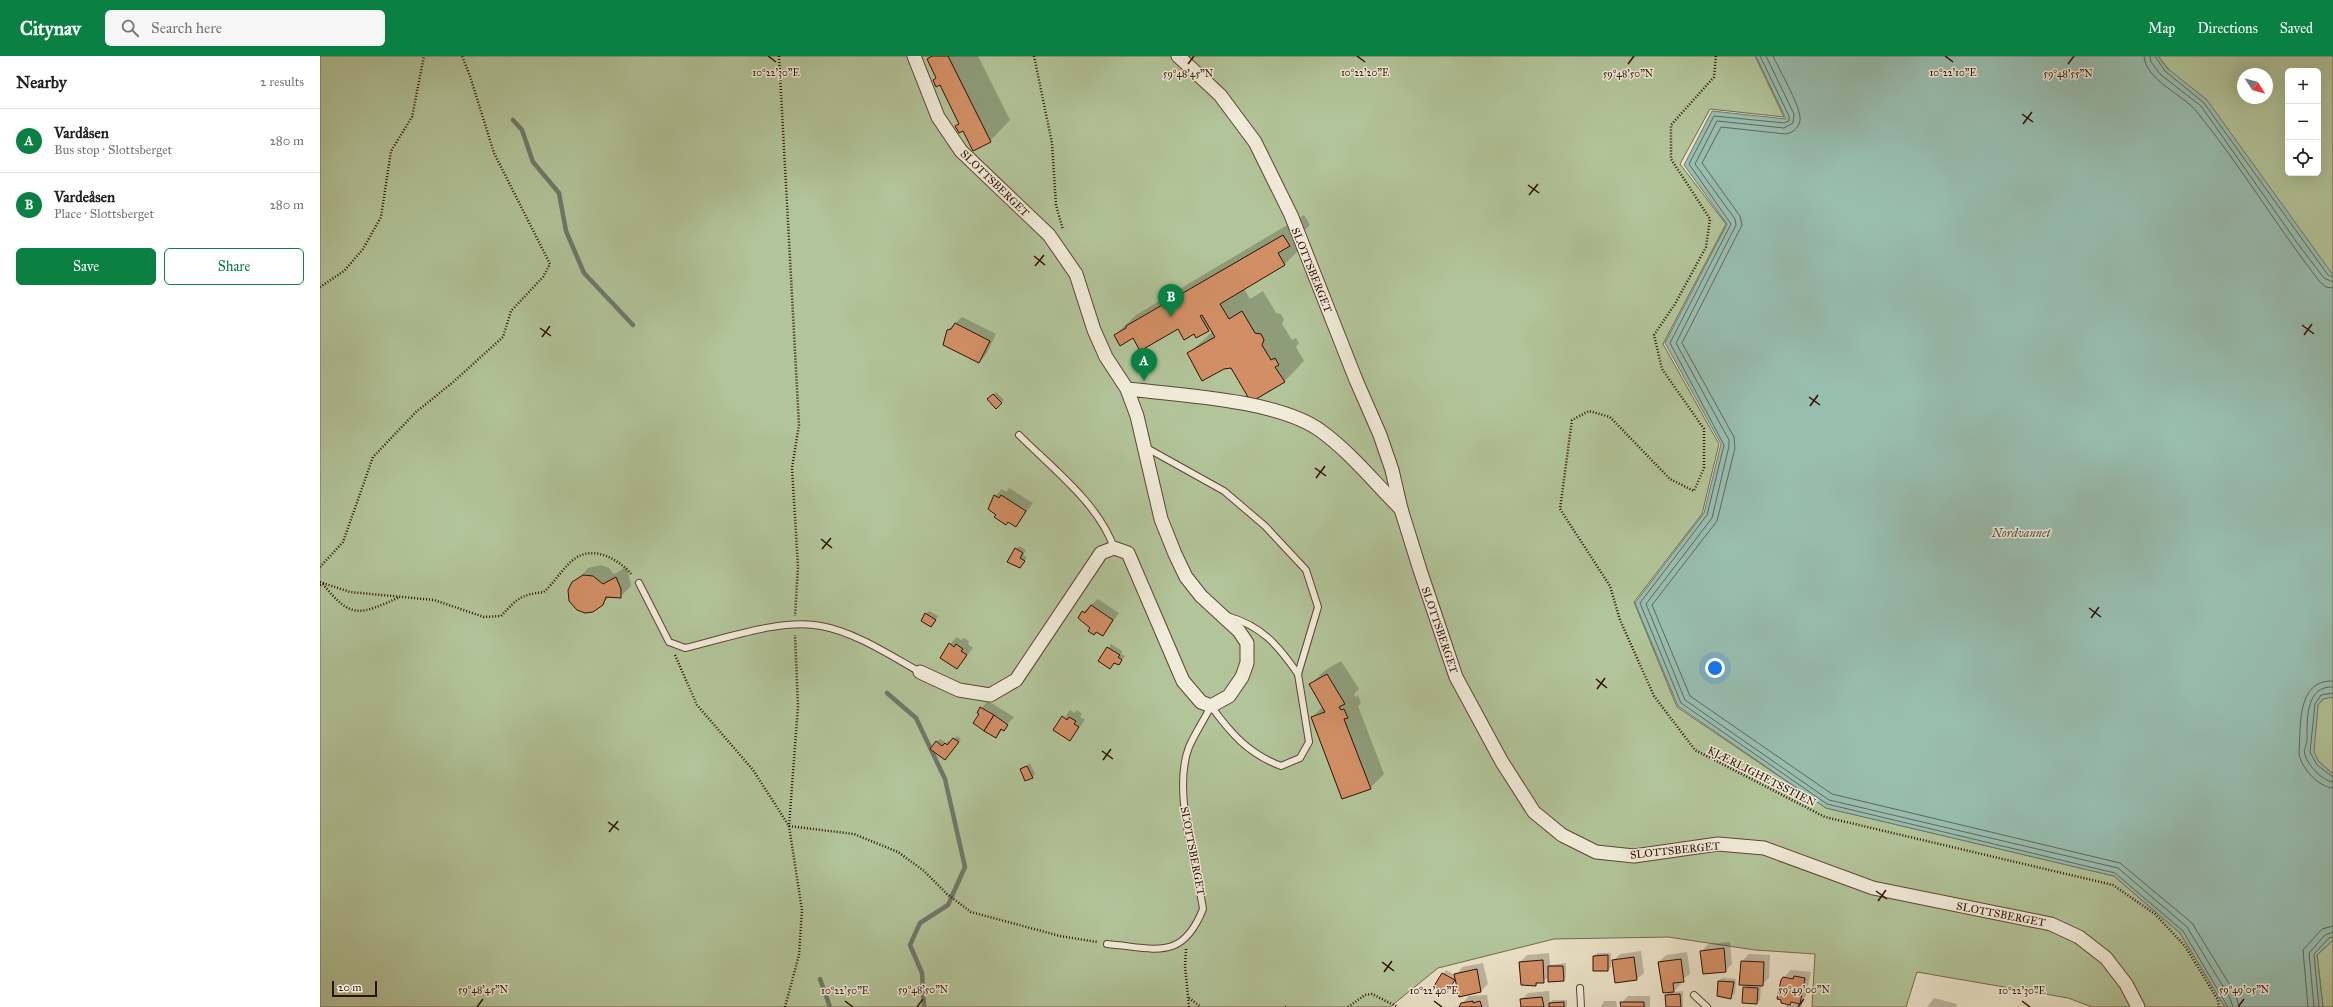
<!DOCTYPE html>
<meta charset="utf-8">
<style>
body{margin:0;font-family:"IM FELL Great Primer",serif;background:#f6f6f6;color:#202124}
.controls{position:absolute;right:12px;top:12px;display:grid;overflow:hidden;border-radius:6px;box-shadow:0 4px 16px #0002}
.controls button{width:36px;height:36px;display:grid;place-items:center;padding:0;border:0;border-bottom:1px solid #e0e0e0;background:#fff;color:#202124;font:20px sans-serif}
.compass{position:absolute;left:1917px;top:12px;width:36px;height:36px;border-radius:50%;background:#fff;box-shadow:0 4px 16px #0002;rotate:127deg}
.scale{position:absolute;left:12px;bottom:10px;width:45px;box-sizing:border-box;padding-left:4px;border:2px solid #310f03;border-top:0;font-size:11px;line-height:14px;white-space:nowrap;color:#310f03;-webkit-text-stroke:3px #f1ecda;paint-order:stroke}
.you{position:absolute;left:1395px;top:612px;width:14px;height:14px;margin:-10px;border:3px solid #fff;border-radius:50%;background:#1a73e8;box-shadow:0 0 0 6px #1a73e833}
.badge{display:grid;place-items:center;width:26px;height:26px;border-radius:50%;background:#0b8043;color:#fff;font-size:13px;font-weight:700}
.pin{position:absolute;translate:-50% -33px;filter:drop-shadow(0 1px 2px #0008)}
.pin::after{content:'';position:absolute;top:21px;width:14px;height:12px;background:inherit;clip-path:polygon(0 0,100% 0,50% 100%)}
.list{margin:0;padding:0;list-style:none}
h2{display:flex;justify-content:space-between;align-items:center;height:52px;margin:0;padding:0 16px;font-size:17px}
h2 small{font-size:13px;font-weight:400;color:#757577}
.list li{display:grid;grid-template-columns:26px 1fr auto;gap:12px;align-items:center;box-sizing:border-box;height:64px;padding:0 16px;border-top:1px solid #e0e0e0}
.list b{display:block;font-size:15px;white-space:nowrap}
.list p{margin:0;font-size:13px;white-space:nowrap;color:#757577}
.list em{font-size:13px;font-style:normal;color:#757577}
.actions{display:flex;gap:8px;padding:12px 16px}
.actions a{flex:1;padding:9px 0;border:1px solid #0b8043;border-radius:6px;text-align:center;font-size:14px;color:#0b8043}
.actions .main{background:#0b8043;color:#fff}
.icon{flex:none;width:22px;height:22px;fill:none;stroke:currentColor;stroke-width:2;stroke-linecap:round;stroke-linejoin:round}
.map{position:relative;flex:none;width:2013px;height:951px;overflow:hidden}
header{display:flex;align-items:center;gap:24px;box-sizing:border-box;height:56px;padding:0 20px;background:#0b8043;color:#fff}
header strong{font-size:19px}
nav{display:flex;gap:22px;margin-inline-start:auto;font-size:14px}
.search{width:280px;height:36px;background:#f6f6f6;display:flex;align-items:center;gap:10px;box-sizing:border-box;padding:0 14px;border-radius:6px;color:#757577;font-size:15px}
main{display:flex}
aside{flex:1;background:#fff}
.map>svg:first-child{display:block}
.green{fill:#b2c499;stroke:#726a4e;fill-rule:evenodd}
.water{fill:#98beb0;stroke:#6f786b}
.shadow{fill:#0003}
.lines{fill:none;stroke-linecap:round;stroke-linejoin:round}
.shore{stroke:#64665a;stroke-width:1}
.stream{stroke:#6f786b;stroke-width:4.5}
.building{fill:#d28f65;stroke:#310f03}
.lane-casing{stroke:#5f4434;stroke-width:8}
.street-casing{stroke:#5f4434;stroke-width:15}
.path{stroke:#310f03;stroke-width:2.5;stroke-dasharray:1 2;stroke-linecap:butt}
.lane{stroke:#f1ecda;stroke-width:6}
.street{stroke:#f1ecda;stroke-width:13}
.ticks{fill:none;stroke:#310f03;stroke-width:1.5}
.labels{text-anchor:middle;stroke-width:3;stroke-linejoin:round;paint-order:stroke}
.street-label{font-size:11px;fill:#310f03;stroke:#f1ecda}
.water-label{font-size:12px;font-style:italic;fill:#554c40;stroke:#f1ecda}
.ticks-label{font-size:10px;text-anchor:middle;fill:#310f03;stroke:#f1ecda;stroke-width:3;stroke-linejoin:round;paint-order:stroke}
</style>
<header>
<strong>Citynav</strong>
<div class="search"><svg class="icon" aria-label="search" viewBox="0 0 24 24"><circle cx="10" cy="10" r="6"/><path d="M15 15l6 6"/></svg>Search here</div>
<nav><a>Map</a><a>Directions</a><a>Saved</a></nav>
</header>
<main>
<aside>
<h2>Nearby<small>2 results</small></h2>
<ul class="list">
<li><span class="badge">A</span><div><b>Vardåsen</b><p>Bus stop · Slottsberget</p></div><em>280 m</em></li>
<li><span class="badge">B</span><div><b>Vardeåsen</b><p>Place · Slottsberget</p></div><em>280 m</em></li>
</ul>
<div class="actions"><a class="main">Save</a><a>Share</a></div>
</aside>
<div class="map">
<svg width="2013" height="951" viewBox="0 0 2013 951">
<rect width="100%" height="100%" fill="#eae1c6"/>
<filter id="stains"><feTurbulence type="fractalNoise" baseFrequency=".005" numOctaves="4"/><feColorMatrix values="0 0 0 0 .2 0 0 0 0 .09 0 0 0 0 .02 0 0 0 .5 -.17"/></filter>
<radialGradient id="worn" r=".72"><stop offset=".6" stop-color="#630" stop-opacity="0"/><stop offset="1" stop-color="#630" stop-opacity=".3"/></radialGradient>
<!-- green -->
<g class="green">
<path d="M0 0H1435L1464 61 1390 53 1360 108 1406 168 1343 288 1399 388 1382 458 1314 546 1357 651 1506 752 1794 820 1860 877 1905 951H1772L1748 942 1597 916 1586 951H1492L1495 898 1435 894 1348 881 1234 883 1118 912 1070 951H0Z"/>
<path d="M1838 0H2013V219ZM1968 15H1998V117H1968ZM1923 18H1947V42H1923Z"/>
<path d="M2011 640 2013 641V718L1999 706 1993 696 1998 649 2003 643Z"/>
<path d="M2013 884V951H2003L1997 899Z"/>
</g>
<!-- water -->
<path class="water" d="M1436 0H1838L1847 12 1887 44 2013 219V641L2003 643 1998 649 1994 696 1999 706 2013 718V884L1997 899 2003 951H1905L1860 877 1794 820 1506 752 1358 650 1315 547 1384 457 1401 388 1345 287 1407 168 1364 109 1392 55 1466 63Z"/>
<!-- shadow -->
<g class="shadow">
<path d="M611 0H658L690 64 670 85 636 70 640 67 608 3Z"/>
<path d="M984 159 990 169 980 179 985 188 965 208 924 233 930 243 943 235 956 257 961 258 964 263 962 268 972 284 976 282 979 287 976 291 984 305 964 326 869 297 893 275 891 271 888 274 875 277 858 271 813 281 795 279 816 259Z"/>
<path d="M642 261 676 278 666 299 659 306 628 274Z"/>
<path d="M676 336 684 344 676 351 668 343Z"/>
<path d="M689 432 713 447 696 470 689 465 686 468 678 458 675 440 682 433 686 436Z"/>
<path d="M699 490 706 494 703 499 707 501 700 511 696 493Z"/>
<path d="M281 509 289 512 294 518 307 511 311 530 300 541 290 540 278 552 249 534 268 512Z"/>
<path d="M778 543 799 557 783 579 771 572 763 556Z"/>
<path d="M609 555 618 560 614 567 606 558Z"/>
<path d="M637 581 641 584 644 582 649 585 648 588 653 592 637 612 630 588Z"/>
<path d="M791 588 802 595 801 598 805 600 799 608 780 605Z"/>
<path d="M1021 605 1039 633 1034 638 1035 641 1038 639 1041 647 1038 650 1064 718 1050 732 992 662 1003 650 990 629 1004 615Z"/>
<path d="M668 645 694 661 676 681 658 656Z"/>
<path d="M750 654 754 657 757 654 762 658 760 661 765 664 750 684 735 674Z"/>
<path d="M637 680 641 683 625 703 616 686 620 683 626 687 629 685 631 686Z"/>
<path d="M710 707 715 718 712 721 701 714Z"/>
<path d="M1410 886 1412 908 1405 915 1382 895 1388 888Z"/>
<path d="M1321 895 1324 917 1317 923 1296 926 1293 905 1300 898Z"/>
<path d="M1367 896 1370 918 1360 925 1361 928 1353 936 1363 935V951H1347L1346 939 1350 935 1341 927 1339 906 1346 899Z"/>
<path d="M1229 897 1230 909 1246 907V921L1243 924 1229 921 1216 929 1202 928 1200 906 1207 899Z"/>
<path d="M1277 897H1291V911L1288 914 1274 900Z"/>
<path d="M1429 898 1450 899 1449 922 1441 929 1440 944 1437 947 1424 932 1428 928 1422 905Z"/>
<path d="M1163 907 1168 928 1161 935 1140 940 1136 922 1126 937 1115 930 1126 914 1136 920 1142 911Z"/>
<path d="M1471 914 1491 916 1486 940 1479 947 1473 945 1470 948 1482 947V951H1465L1468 948 1464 921Z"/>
<path d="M1402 922 1416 923 1415 937 1412 940 1405 941 1399 925Z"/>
<path d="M1229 935 1230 946 1233 944H1247V951H1202L1201 944 1208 937Z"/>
<path d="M1167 939 1169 951H1133L1140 950 1149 940Z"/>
<path d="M1308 940H1330V951H1301V947Z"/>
<path d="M1614 942 1637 948 1636 951H1607Z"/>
<path d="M1284 945H1296L1297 951H1281Z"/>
</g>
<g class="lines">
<!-- shore -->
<g class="shore">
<path d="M1440 0 1469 60V65L1464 67 1394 60 1369 108 1411 168 1350 287 1404 389 1387 459 1320 547 1361 647 1507 748 1795 817 1863 875 1908 951"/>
<path d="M1446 0 1474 58 1473 67 1464 72 1397 65 1375 108 1415 163 1416 169 1356 287 1409 384V390L1392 462 1326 548 1365 644 1509 744 1798 812 1867 871 1910 942 1913 951"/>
<path d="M1453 0C1459 13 1479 48 1480 61 1481 70 1474 77 1465 78L1401 71 1382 107 1420 160 1422 169 1362 287 1414 381 1415 392 1397 465 1332 549 1370 640 1512 738 1800 807 1872 867 1916 939 1919 951"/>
<path d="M1824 0C1825 24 1864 39 1877 56 1921 110 1957 171 2000 226L2006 231 2013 232"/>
<path d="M1830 0 1831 6 1841 19 1881 50 1978 188 2004 222 2013 226"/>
<path d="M1835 0 1845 15 1884 47 2008 219 2013 221"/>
<path d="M2013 625C1976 623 1981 672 1979 696 1980 711 1998 731 2013 732"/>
<path d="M2013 631C1985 629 1987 666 1987 684 1987 689 1983 694 1985 699 1988 709 2002 725 2013 726"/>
<path d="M2013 637 2001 639 1995 648 1990 696 1997 709 2013 721"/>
<path d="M1988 951 1983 894 2002 873 2013 870"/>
<path d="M1994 951 1989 897 2005 879 2013 876"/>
<path d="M1999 951 1994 898 2009 882 2013 881"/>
</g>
<!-- stream -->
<g class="stream">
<path d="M193 64 202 74 213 106 239 137 246 175 264 217 313 269"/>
<path d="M567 637 596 662 625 723 645 811 628 849 600 867 590 889 602 917 604 951"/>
<path d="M500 923 510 951"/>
</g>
</g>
<!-- building -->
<g class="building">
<path d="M612 0H628L671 86 653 95 643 75 639 77 635 70 639 68 620 29 616 31 613 24 616 22 607 3Z"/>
<path d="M963 179 970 190 958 197 965 209 900 248 909 263 922 255 935 277 941 278 944 284 942 289 951 304 955 302 959 309 955 311 965 326 931 346 911 312 904 313 882 325 867 297 895 281 882 259 880 260 889 275 876 282 874 278 864 284 858 273 820 295 813 282 800 290 794 279 806 272V270Z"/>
<path d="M635 267 670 285 659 307 623 289 627 274 631 273Z"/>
<path d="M673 338 682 347 676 353 667 343Z"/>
<path d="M674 439 679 442 681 439 706 455 696 471 688 466 686 469 674 461 676 459 668 453Z"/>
<path d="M695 492 703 497 700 502 705 505 700 512 687 506Z"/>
<path d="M263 519 273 520 283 528 296 521 301 533V542L286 541 283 549 273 556 265 557 257 554 249 545 248 534 252 526Z"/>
<path d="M771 549 793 564 783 580 776 576 774 579 768 575 770 572 758 562 762 555 765 557Z"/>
<path d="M605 557 616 564 611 571 601 565Z"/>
<path d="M629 587 634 591 636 588 643 593 641 595 647 599 637 613 620 602Z"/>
<path d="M787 591 800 599 798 601 802 604 799 609 794 607 790 613 778 605Z"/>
<path d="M1007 618 1025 648 1019 651 1021 654 1024 653 1028 662 1024 663 1051 733 1022 743 991 661 1005 656 989 628Z"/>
<path d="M660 651 674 659 664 675 653 667 659 658 657 657Z"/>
<path d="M674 659 688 669 684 675 681 673 676 682 664 675Z"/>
<path d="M742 660 747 664 749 661 756 665 754 668 759 671 750 685 733 674Z"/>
<path d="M633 682 639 686 625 704 610 693 616 685 622 690 625 687 627 689Z"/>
<path d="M707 710 713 722 705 725 700 713Z"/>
<path d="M1404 892 1406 916 1383 918 1380 895Z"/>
<path d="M1288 899V915H1273V900Z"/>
<path d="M1314 901 1317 924 1295 927 1292 904Z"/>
<path d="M1361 903 1364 926 1353 927 1354 936 1343 937 1338 906Z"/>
<path d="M1223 904 1224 927H1216V930L1201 929 1199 906Z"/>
<path d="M1421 905 1444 906 1443 930 1419 929Z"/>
<path d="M1228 910H1243L1244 925 1228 926Z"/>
<path d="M1157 913 1161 936 1139 941 1134 918Z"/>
<path d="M1122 917 1135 924 1126 938 1114 930Z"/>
<path d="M1474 920 1485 922 1480 948 1471 946 1470 949 1461 947V944L1457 943 1461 924 1463 921 1473 923Z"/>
<path d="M1398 925 1414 926 1411 943 1397 940Z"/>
<path d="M1423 931 1438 932 1437 948 1422 947Z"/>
<path d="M1360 938 1361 951H1346L1345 939Z"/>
<path d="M1222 941 1224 951H1201L1200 943Z"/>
<path d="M1153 945V947L1160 945 1162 951H1139L1141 947Z"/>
<path d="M1244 946V951H1229V947Z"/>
<path d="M1300 946H1324V951H1301Z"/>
</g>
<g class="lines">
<defs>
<g id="lane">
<path d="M699 379C732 412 779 448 794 492"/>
<path d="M319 527 349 586 365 592C404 583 462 562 501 570 535 576 571 600 600 616"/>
<path d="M907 560C942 570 958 589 978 618"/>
<path d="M787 888C835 892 862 906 883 853 876 806 852 735 869 691 875 677 884 664 891 650 911 678 929 698 961 710L980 702 989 686 978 618 998 551 986 514 945 470 904 435 825 391"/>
<path d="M1260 932 1261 951"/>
<path d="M1374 939 1387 951"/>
</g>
<g id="street">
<path d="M594 0 618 61 641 95 729 179 756 218 774 274 786 301 807 333 817 360 841 463 855 498 866 521 881 540 919 575 927 587V607L922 621 909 640 891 650 881 646 863 625 808 497 794 492 781 497 696 624 670 639 639 634 600 616"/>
<path d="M858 0 900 39 935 86 971 159 1036 324 1060 379 1072 414 1081 453 1100 514 1136 621 1182 706 1214 756 1242 779 1276 796 1314 800 1398 788 1444 792 1553 832 1731 868 1759 881 1786 902 1806 928 1818 951"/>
<path d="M807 333C860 339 959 344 1001 375 1030 396 1055 427 1081 453"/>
</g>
</defs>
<!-- lane casing -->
<use href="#lane" class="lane-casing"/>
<!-- street casing -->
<use href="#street" class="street-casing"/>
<!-- path -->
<g class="path">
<path d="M459 0 479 369 472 412 478 511 475 560"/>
<path d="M714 0 732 87 736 149 743 174"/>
<path d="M1396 0 1394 21 1351 69V103L1390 163 1386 191 1355 248 1334 279 1342 313 1384 373V412L1374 435 1350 423 1290 361 1269 355 1252 364 1240 453 1290 530 1300 564 1334 640 1375 694 1505 761 1793 829 1835 858 1865 890 1898 944 1899 951"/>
<path d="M0 231 24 215 43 193 61 161 71 95 92 61 104 0"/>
<path d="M0 511 23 486 53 401 96 356 132 327 183 281 191 255 223 221 230 208 174 97 150 20 142 0"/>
<path d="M0 526 30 536 114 544 164 561 181 560C198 542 200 539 224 536 234 527 242 513 253 504 272 488 299 503 312 519"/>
<path d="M0 529 3 528C32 565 41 558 80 541"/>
<path d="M355 599 377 649 433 714 469 770 534 778 578 796 604 815 627 838 651 856 740 880 777 886"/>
<path d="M866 893 865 910 869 951"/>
<path d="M869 942 881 951"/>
<path d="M465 951 479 899 482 854 469 770 478 650 475 579"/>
<path d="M965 951H967"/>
<path d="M1028 951 1045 939 1052 938 1078 951"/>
</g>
<!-- lane -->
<use href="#lane" class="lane"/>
<!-- street -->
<use href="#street" class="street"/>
</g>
<!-- ticks -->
<path class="ticks" d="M448 0 456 6M1037 0 1045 6M1625 0 1633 6M868 8 874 0M1308 8 1314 0M1748 8 1754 0M1702 58 1713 66M1703 68 1712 56M1208 129 1219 137M1209 139 1218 128M714 200 725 209M715 210 724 199M1982 269 1994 278M220 272 231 280M1984 279 1992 268M222 281 230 270M1489 341 1500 349M1490 350 1498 339M995 412 1006 420M996 422 1005 410M501 483 512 492M502 493 511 482M1769 552 1781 561M1771 562 1779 551M1276 623 1287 632M1277 633 1285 622M782 695 793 703M783 704 791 693M288 766 299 774M289 776 298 765M1556 835 1567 843M1558 845 1566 834M1062 906 1074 915M1064 916 1072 905M525 945 533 951M1114 945 1122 951M1702 945 1710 951M157 951 163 943M597 951 603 943M1478 951 1484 943M1918 951 1924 943"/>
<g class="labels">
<!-- street labels -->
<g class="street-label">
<text transform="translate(675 127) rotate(44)" y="4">SLOTTSBERGET</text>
<text transform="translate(992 214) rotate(68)" y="4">SLOTTSBERGET</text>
<text transform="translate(1120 574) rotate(71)" y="4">SLOTTSBERGET</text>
<text transform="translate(1442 720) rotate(27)" y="4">KJÆRLIGHETSSTIEN</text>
<text transform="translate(1355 794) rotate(-6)" y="4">SLOTTSBERGET</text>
<text transform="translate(873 795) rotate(79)" y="4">SLOTTSBERGET</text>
<text transform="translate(1681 858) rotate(11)" y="4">SLOTTSBERGET</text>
</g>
<!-- water labels -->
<g class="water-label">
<text x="1701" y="481">Nordvannet</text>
</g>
</g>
<g class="ticks-label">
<text x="456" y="20">10°22'30"E</text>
<text x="1633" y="20">10°22'10"E</text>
<text x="1045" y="20">10°22'20"E</text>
<text x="868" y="21">59°48'45"N</text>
<text x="1308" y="21">59°48'50"N</text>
<text x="1748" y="21">59°48'55"N</text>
<text x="163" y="937">59°48'45"N</text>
<text x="603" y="937">59°48'50"N</text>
<text x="1484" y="937">59°49'00"N</text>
<text x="1924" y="937">59°49'05"N</text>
<text x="525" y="938">10°22'50"E</text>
<text x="1114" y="938">10°22'40"E</text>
<text x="1702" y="938">10°22'30"E</text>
</g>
<rect width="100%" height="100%" filter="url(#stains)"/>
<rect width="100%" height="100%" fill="url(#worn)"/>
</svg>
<div class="controls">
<button>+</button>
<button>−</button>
<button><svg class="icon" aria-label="locate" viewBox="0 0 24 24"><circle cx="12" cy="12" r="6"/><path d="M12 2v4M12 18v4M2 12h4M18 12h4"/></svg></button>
</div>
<svg class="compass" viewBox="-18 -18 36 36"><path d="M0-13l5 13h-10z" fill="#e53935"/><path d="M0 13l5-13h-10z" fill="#757577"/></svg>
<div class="scale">20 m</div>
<div class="you"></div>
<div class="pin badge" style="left:824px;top:325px">A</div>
<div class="pin badge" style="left:851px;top:261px">B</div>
</div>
</main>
